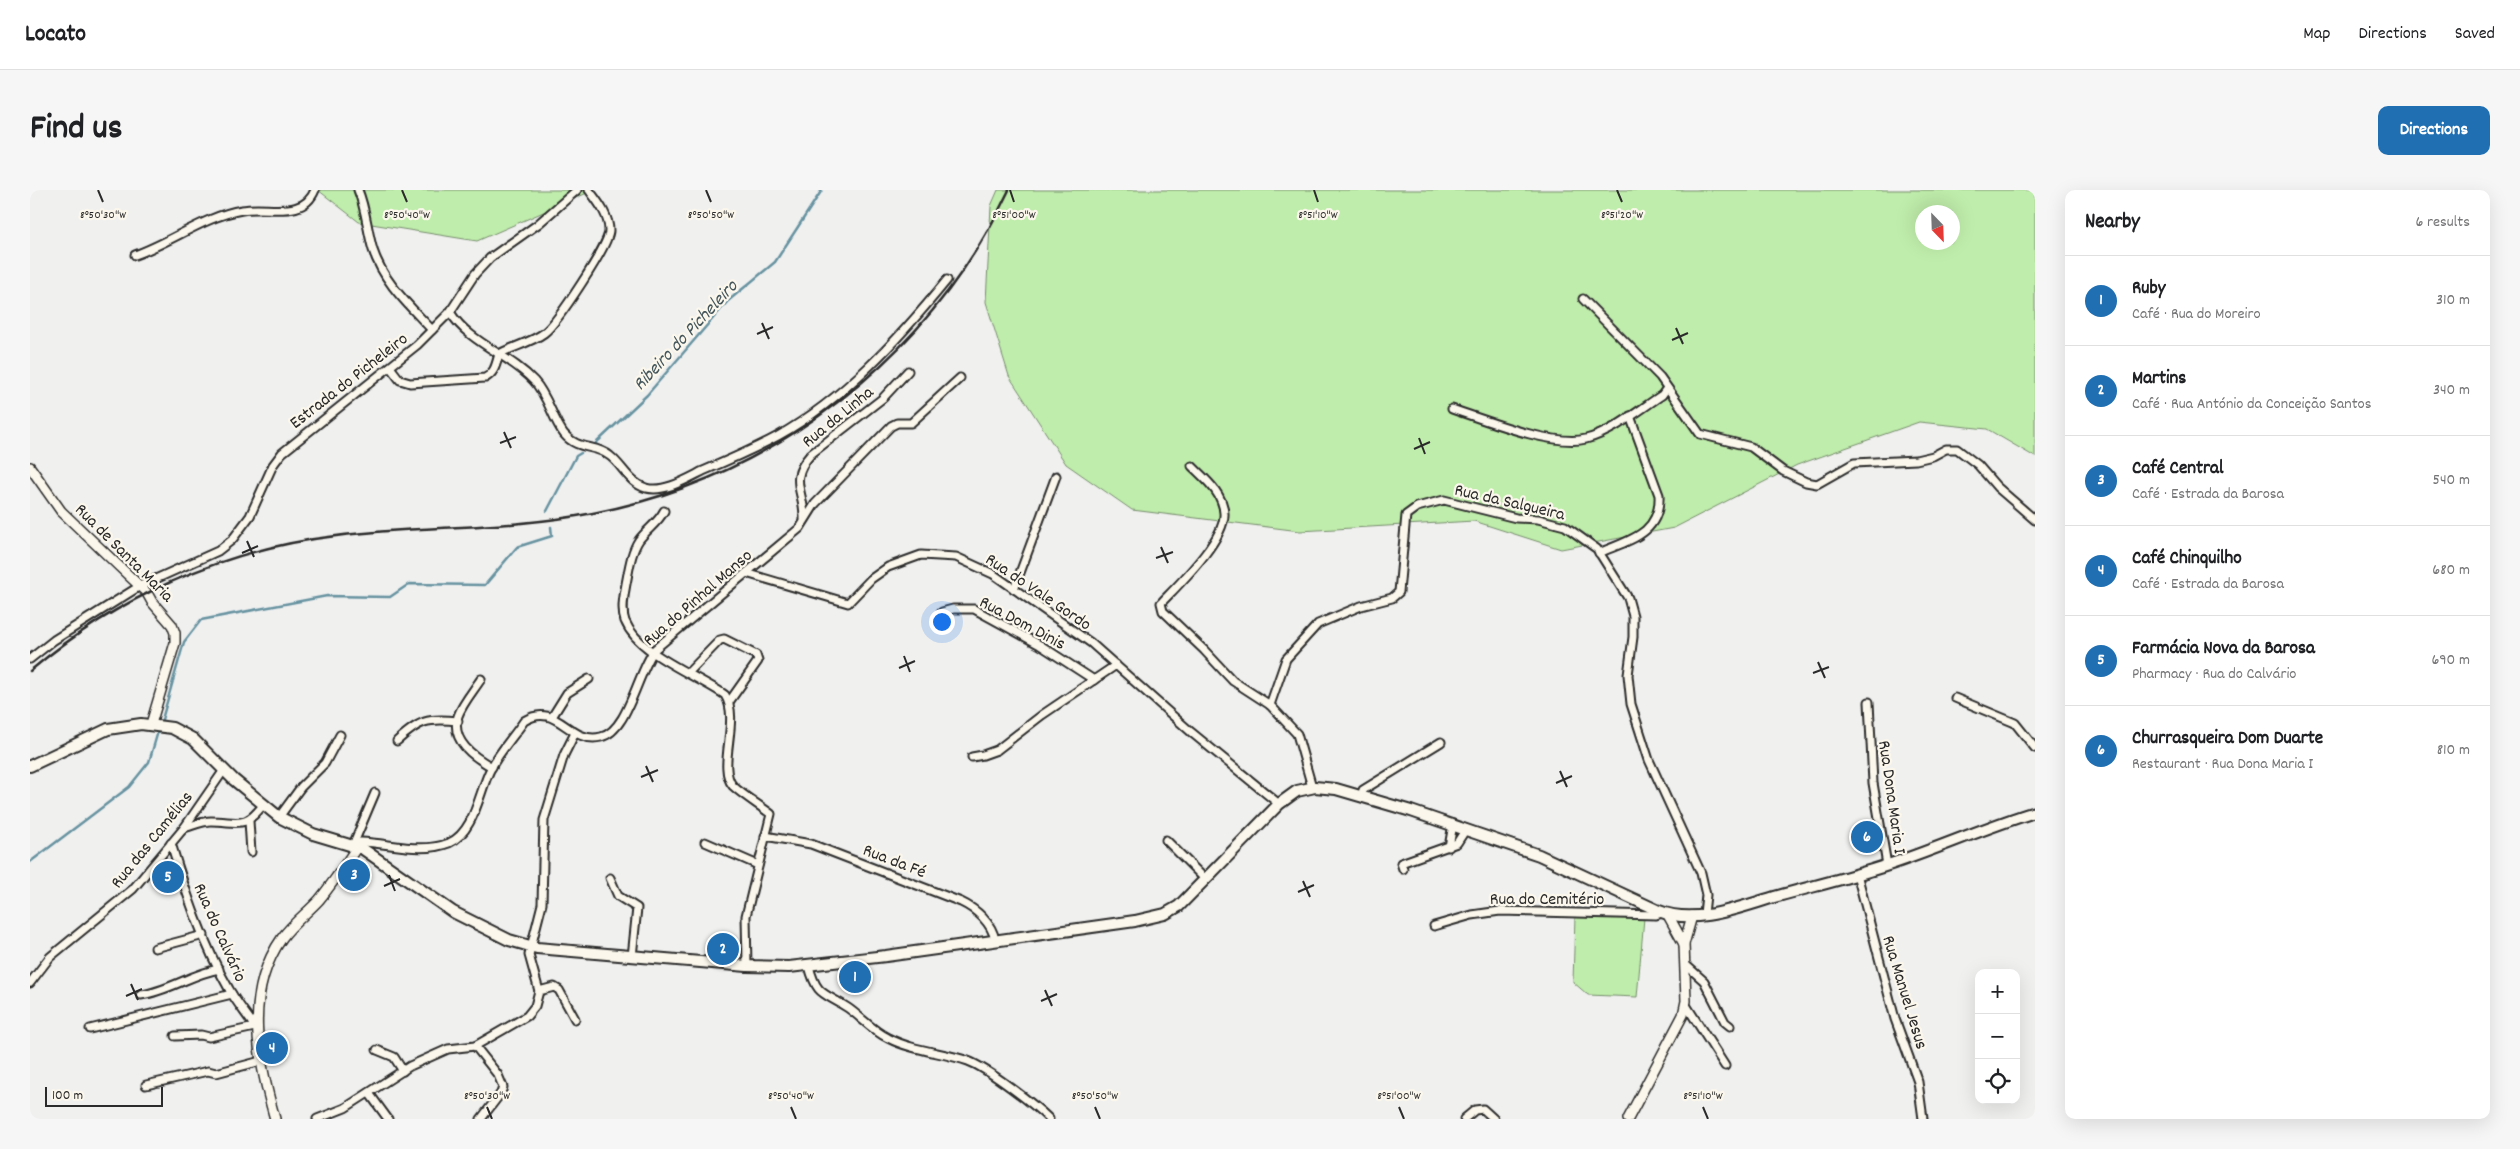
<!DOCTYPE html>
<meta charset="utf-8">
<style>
body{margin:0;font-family:Dekko,sans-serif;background:#f6f6f6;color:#202124}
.controls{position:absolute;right:15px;bottom:15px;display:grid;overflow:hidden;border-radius:10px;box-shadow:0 5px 20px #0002}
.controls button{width:45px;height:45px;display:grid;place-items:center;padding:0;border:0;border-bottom:1px solid #e0e0e0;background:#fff;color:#202124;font:25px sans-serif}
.compass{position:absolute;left:1885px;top:15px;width:45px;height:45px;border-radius:50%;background:#fff;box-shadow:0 5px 20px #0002;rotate:157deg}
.scale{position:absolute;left:15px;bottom:12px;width:118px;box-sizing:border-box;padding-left:5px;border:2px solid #2b2b2b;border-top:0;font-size:14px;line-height:18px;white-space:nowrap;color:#2b2b2b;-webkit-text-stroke:4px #fbf7ec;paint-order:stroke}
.you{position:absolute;left:911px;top:431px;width:18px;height:18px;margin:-12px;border:4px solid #fff;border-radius:50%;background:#1a73e8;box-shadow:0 0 0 8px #1a73e833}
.badge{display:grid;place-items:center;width:32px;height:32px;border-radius:50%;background:#1f6fb2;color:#fff;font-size:16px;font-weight:700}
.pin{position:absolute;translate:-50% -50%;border:2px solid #fff;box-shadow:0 1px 5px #0006}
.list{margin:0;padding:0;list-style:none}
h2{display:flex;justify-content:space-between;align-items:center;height:65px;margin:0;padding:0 20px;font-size:21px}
h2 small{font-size:16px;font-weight:400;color:#757577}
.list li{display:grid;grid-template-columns:32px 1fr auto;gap:15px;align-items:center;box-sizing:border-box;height:90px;padding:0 20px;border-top:1px solid #e0e0e0}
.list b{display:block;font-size:19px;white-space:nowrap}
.list p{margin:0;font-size:16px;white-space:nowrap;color:#757577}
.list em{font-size:16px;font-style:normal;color:#757577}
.icon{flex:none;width:28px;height:28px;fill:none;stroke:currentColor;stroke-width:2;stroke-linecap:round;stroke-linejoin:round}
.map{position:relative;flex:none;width:2005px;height:929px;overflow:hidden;border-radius:10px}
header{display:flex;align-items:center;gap:30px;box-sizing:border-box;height:70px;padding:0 25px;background:#fff;border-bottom:1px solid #e0e0e0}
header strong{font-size:24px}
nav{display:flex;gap:28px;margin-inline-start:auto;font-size:18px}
.intro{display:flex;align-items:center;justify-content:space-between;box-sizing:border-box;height:120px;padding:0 30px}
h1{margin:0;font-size:35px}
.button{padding:12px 22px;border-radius:10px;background:#1f6fb2;color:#fff;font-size:18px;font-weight:700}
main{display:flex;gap:30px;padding:0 30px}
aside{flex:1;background:#fff;border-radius:10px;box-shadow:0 5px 20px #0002}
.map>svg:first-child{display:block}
.green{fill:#bfedab;stroke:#758c6b;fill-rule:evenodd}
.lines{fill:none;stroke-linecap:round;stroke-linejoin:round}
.stream{stroke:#6692a0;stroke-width:2.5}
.minor-casing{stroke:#2b2b2b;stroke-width:11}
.tertiary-casing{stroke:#2b2b2b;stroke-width:12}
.secondary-casing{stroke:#2b2b2b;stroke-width:14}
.minor{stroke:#fbf7ec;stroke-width:7}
.tertiary{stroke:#fbf7ec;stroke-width:9}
.secondary{stroke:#fbf7ec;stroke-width:10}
.rail{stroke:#2b2b2b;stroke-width:2.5}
.ticks{fill:none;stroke:#2b2b2b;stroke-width:2}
.labels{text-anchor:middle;stroke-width:4.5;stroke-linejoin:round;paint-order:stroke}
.street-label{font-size:18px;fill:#2b2b2b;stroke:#fbf7ec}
.water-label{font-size:19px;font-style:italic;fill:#44565c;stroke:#fbf7ec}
.ticks-label{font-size:12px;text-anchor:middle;fill:#2b2b2b;stroke:#fbf7ec;stroke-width:4.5;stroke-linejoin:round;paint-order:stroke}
</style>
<header>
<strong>Locato</strong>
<nav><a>Map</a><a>Directions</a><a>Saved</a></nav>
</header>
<div class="intro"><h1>Find us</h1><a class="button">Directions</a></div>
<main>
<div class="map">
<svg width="2005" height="929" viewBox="0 0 2005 929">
<rect width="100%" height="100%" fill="#f0f0ef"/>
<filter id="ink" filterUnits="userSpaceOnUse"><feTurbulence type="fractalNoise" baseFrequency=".02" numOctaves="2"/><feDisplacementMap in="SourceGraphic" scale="10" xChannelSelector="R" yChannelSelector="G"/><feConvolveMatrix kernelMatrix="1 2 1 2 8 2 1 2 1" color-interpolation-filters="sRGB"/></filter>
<g filter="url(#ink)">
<!-- green -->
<g class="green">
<path d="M288 0H564L447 51 329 32Z"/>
<path d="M968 0H2005V267L1957 239 1889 232 1767 275 1644 338 1531 359 1444 331 1270 341 1102 320 1036 274 979 186 956 112 961 16ZM1892 22H1922V52H1892Z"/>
<path d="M1545 726 1614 728 1607 807 1558 805 1543 792Z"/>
</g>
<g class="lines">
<!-- stream -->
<g class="stream">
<path d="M566 253 617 205 698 111 745 72 792 0"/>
<path d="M517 321 546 266 551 263"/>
<path d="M131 533 154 452 171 430 297 406 360 407 379 394 455 395 487 357 522 346 521 337"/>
<path d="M0 672 99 597 119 572 129 538"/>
</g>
<defs>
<g id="minor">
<path d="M328 0C336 19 337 40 343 60 354 93 379 115 402 140"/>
<path d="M105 65C142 52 175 26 212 20 238 15 273 30 285 0"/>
<path d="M1553 109 1630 187 1670 244 1721 257 1753 281 1776 292 1787 294 1824 273 1886 270 1903 266 1916 259H1927L1948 275 1967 297 2005 330"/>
<path d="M420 122C440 154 479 164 504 191 518 206 522 228 534 244 548 261 566 254 580 266 593 276 600 294 616 298 634 303 657 289 673 281 699 270 724 259 748 246 815 208 869 149 917 90"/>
<path d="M360 177 370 190 380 193 455 188C465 183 466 174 469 164 482 157 502 152 514 143 527 133 579 55 579 41 579 25 568 12 559 0"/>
<path d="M1422 219C1455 230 1523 257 1556 249 1583 242 1609 220 1632 205L1637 198"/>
<path d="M1162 276C1175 289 1193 303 1194 323 1196 349 1148 395 1131 413L1133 421 1174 460 1203 491 1240 515 1267 544 1282 597"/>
<path d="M634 321C628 333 617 339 609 350 601 362 599 379 596 394 594 405 591 420 595 431 609 465 667 485 695 505 711 530 686 577 703 596 714 606 729 615 741 624L716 726 717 776"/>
<path d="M774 329C775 301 757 291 781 264L853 208 878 181"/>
<path d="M1569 363C1599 350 1631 344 1629 305L1600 226"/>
<path d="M716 383 818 413 841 389 858 377 891 365 926 367 963 384 1061 453 1161 542 1249 614"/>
<path d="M984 399 1026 286"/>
<path d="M907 430 912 422 923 419H944L1010 455 1064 490"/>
<path d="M0 469 24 450 110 396 188 361 202 350 220 326 243 275 252 263 387 155 420 122 445 84 460 68 508 34 547 0"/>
<path d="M658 483 690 450 694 449 726 465 728 471 699 512"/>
<path d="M451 489C444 500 432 514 428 526 420 551 444 567 462 577"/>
<path d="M1925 508 1985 533 2005 558"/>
<path d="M1839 512 1843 593 1857 675"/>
<path d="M1240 515 1256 469 1288 434 1331 416 1362 408 1369 402 1376 325 1387 317 1414 310 1486 328 1508 329 1535 336 1567 359 1598 408 1603 426V447L1598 485 1601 514 1619 570 1671 683 1676 705 1674 724"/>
<path d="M522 527 537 503 559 489"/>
<path d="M367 551C390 530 397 528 428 531"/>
<path d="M942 567 953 565 967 560 1012 525 1086 475"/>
<path d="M1331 607 1333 600 1411 552"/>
<path d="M249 627 271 597 295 573 310 545"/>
<path d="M219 631 221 662"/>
<path d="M154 638C162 636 172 631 181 631 208 631 214 640 233 615"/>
<path d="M735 646 781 654 931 712C946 719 962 733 965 750"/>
<path d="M1136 650 1176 690"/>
<path d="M675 652 728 675"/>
<path d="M141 653C156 703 173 754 199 799 206 812 217 825 225 837L179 847 171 845 145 846"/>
<path d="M323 655 345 603"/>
<path d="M327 657 331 652C360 653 391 664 419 653 445 642 449 601 461 578 470 561 484 546 494 531 527 510 539 555 571 547 598 541 607 483 625 459L770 338 785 314 861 236 867 233H881L930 188"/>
<path d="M1419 657 1423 634"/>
<path d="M1373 679 1371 673 1427 653 1436 639"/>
<path d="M1827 684 1865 829 1888 892 1893 929"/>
<path d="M580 688 588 706 607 718 602 767"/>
<path d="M1404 736 1442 725 1470 721 1626 725 1632 723"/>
<path d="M125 758 174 745"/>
<path d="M1656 775 1674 791 1695 832 1700 836"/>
<path d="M779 776C787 807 794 802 818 818 831 827 843 841 858 848 883 861 912 862 938 871 957 878 1004 914 1019 929"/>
<path d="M0 793 20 767 103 699 154 638 194 580"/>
<path d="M509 801 524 797 529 800 545 829"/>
<path d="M111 805C139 801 161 784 189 779"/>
<path d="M1656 815 1695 876"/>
<path d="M60 839 202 804"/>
<path d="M445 856 468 885 473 897 471 903 451 929"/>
<path d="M347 860 364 867 373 881"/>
<path d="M116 895 178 881 186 883 231 871"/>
<path d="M339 903 358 929"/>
<path d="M287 929 315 918 380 876 418 859 445 856 497 826 505 816 509 801 499 765 512 714 514 630 534 565 545 543"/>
<path d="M1434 929 1445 920 1453 919 1464 929"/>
</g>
<g id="tertiary">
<path d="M0 277 31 321 117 403 122 412 142 435 145 443V453L121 534"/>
<path d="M1638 725 1654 754"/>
<path d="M245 929C228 869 213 804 252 748 262 734 277 723 289 710 303 693 315 675 327 657"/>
<path d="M1598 929 1653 825 1656 811 1654 754 1662 726"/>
</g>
<path id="secondary" d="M0 576 78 539 111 534 142 538 163 549 204 590 249 627 283 644 333 659 423 722 479 750 507 758 717 776 759 777 856 766 1105 731 1135 724 1149 716 1249 614 1267 601 1285 597 1306 599 1381 621 1509 665 1629 721C1666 736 1712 716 1748 706 1784 696 1822 687 1858 675 1907 659 1955 637 2005 622"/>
</defs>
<!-- minor casing -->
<use href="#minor" class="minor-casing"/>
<!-- tertiary casing -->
<use href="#tertiary" class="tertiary-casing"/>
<!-- secondary casing -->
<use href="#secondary" class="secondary-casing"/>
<!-- minor -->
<use href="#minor" class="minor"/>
<!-- tertiary -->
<use href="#tertiary" class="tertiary"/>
<!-- secondary -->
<use href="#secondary" class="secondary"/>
<!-- rail -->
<path class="rail" d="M0 481C86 408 193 359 306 346 391 335 479 340 563 323 745 288 900 166 979 0"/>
</g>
</g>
<!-- ticks -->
<path class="ticks" d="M68 0 73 12M372 0 377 12M676 0 681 12M980 0 984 12M1284 0 1288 12M1587 0 1592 12M732 133 739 149M1646 138 1653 154M727 144 743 137M1642 150 1658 143M474 242 481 258M1389 248 1395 264M470 253 486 247M1384 259 1400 252M217 351 224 367M1131 357 1138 373M212 363 228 356M1126 368 1143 362M874 466 880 482M1788 472 1795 488M869 478 885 471M1783 483 1799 477M616 576 623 592M1530 581 1537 597M611 587 628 580M1526 593 1542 586M359 685 365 701M1273 691 1280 707M354 696 370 689M1268 702 1284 695M101 794 108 810M1015 800 1022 816M96 806 112 799M1011 811 1027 804M457 917 462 929M761 917 766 929M1065 917 1070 929M1369 917 1374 929M1673 917 1678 929"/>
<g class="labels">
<!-- street labels -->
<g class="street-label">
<text transform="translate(318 190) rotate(-38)" y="6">Estrada do Picheleiro</text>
<text transform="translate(807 226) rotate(-39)" y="6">Rua da Linha</text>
<text transform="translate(1480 311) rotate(13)" y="6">Rua da Salgueira</text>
<text transform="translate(95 362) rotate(45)" y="6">Rua de Santa Maria</text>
<text transform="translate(1009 401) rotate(34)" y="6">Rua do Vale Gordo</text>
<text transform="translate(667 407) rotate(-41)" y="6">Rua do Pinhal Manso</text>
<text transform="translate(993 432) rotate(28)" y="6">Rua Dom Dinis</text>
<text transform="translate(1863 607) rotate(82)" y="6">Rua Dona Maria I</text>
<text transform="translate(121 649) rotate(-51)" y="6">Rua das Camélias</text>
<text transform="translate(865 670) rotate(21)" y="6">Rua da Fé</text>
<text x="1517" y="714">Rua do Cemitério</text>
<text transform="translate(191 742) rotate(66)" y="6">Rua do Calvário</text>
<text transform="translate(1876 802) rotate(73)" y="6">Rua Manuel Jesus</text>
</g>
<!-- water labels -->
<g class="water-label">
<text transform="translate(654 144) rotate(-47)" y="7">Ribeiro do Picheleiro</text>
</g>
</g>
<g class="ticks-label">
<text x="73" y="28">8°50'30"W</text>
<text x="377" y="28">8°50'40"W</text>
<text x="681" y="28">8°50'50"W</text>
<text x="984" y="28">8°51'00"W</text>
<text x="1288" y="28">8°51'10"W</text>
<text x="1592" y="28">8°51'20"W</text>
<text x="457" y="909">8°50'30"W</text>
<text x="761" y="909">8°50'40"W</text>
<text x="1065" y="909">8°50'50"W</text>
<text x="1369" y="909">8°51'00"W</text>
<text x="1673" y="909">8°51'10"W</text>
</g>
</svg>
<div class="controls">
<button>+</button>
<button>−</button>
<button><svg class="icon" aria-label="locate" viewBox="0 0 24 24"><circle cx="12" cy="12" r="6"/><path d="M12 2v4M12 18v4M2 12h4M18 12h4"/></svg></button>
</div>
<svg class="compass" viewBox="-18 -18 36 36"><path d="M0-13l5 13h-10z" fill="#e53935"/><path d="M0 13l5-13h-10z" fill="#757577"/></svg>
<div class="scale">100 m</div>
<div class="you"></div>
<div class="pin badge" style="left:825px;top:787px">1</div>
<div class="pin badge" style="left:693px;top:759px">2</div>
<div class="pin badge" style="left:324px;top:685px">3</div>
<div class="pin badge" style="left:242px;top:858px">4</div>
<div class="pin badge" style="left:138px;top:687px">5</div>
<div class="pin badge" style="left:1837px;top:647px">6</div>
</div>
<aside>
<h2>Nearby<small>6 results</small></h2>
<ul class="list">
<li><span class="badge">1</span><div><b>Ruby</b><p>Café · Rua do Moreiro</p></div><em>310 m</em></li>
<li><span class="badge">2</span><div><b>Martins</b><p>Café · Rua António da Conceição Santos</p></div><em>340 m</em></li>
<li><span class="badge">3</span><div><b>Café Central</b><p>Café · Estrada da Barosa</p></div><em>540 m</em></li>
<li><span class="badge">4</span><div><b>Café Chinquilho</b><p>Café · Estrada da Barosa</p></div><em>680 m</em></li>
<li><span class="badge">5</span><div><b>Farmácia Nova da Barosa</b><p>Pharmacy · Rua do Calvário</p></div><em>690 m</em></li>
<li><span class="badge">6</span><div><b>Churrasqueira Dom Duarte</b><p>Restaurant · Rua Dona Maria I</p></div><em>810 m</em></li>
</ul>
</aside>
</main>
